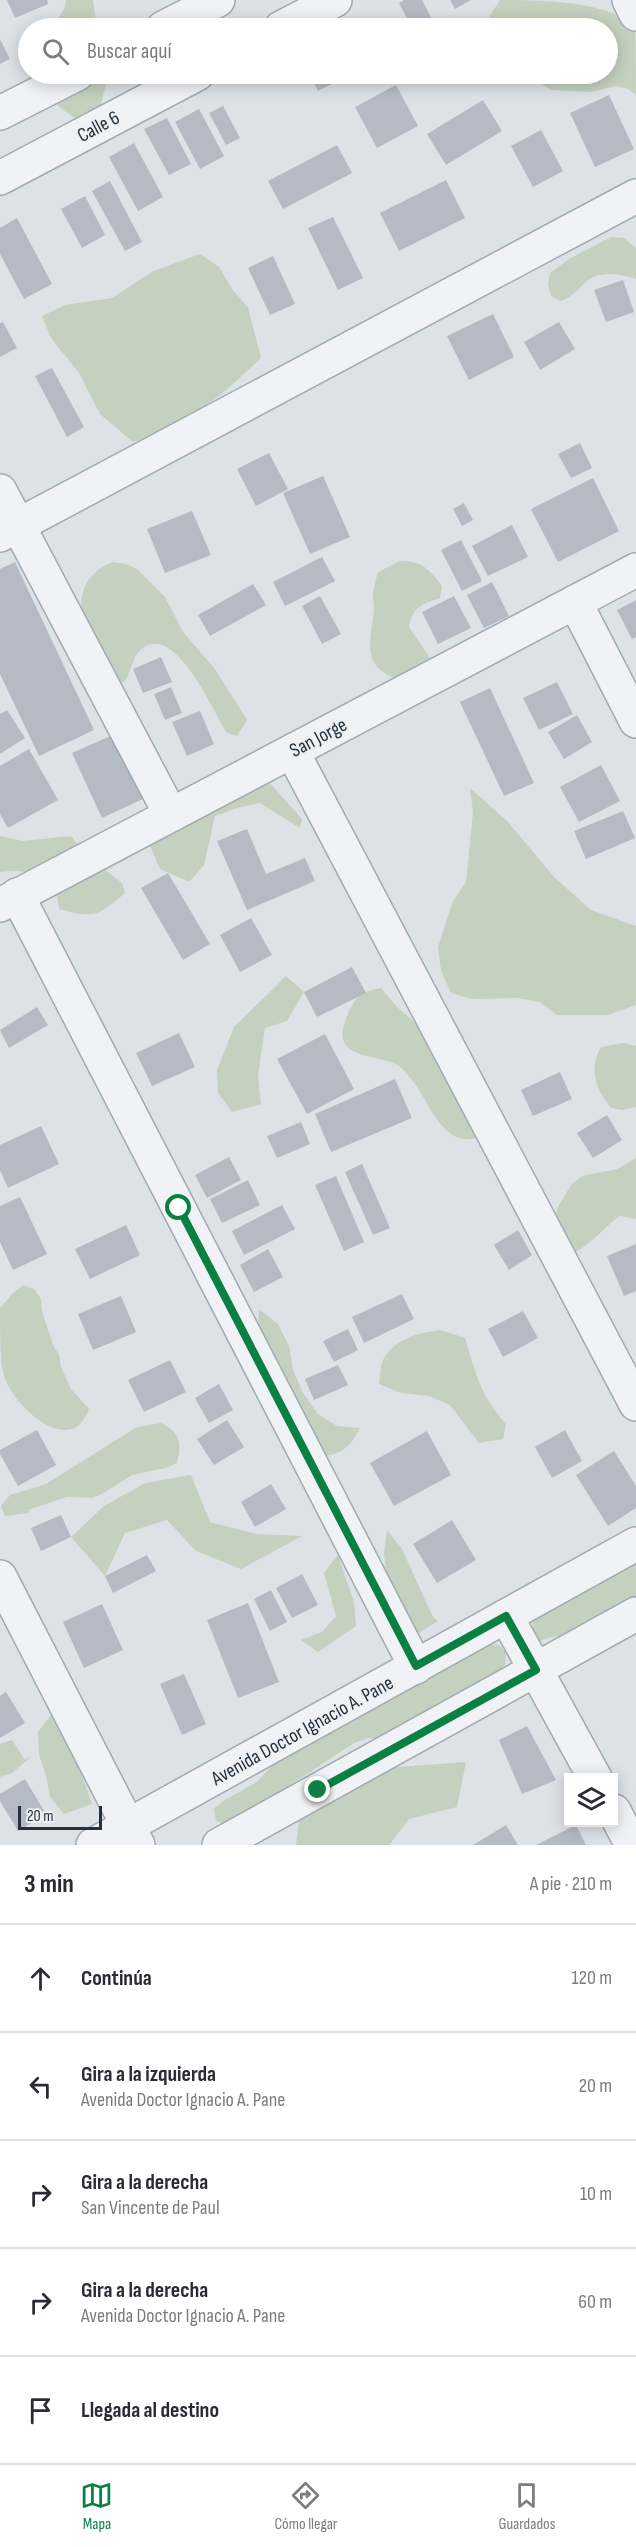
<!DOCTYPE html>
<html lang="es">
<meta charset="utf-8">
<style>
body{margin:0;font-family:"Sofia Sans Condensed",sans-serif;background:#f2f2f3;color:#2b2b33}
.controls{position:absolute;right:18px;bottom:18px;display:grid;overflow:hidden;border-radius:0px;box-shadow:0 3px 15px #0003}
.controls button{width:54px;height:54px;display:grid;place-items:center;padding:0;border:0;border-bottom:2px solid #e1e1e2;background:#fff;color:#2b2b33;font:30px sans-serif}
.scale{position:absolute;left:18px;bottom:15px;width:84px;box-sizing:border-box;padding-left:6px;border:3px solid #27313d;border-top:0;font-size:16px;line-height:21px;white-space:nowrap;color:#27313d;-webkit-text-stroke:4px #edf1f5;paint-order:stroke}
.stop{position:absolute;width:18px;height:18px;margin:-14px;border:4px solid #0b8043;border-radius:50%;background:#fff}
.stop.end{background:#0b8043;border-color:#fff;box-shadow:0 2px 6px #0008}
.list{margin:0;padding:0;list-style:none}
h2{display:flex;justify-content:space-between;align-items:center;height:78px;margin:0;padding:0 24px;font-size:26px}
h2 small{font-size:20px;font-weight:400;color:#7c7c81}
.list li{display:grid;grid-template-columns:39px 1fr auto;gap:18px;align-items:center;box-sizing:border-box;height:108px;padding:0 24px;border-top:2px solid #e1e1e2}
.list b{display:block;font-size:22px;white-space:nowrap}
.list p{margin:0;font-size:20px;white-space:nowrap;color:#7c7c81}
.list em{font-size:20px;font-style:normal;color:#7c7c81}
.icon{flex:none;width:33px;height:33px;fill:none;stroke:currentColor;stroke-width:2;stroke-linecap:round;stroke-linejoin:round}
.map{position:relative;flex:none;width:636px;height:1845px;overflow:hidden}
.search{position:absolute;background:#fff;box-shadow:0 3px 15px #0003;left:18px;right:18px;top:18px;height:66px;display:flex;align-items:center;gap:15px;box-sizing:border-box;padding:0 21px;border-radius:33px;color:#7c7c81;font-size:22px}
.sheet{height:618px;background:#fff}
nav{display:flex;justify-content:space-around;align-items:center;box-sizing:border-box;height:84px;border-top:2px solid #e1e1e2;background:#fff;font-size:16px;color:#7c7c81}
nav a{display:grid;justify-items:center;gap:3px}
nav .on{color:#0b8043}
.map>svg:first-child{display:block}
.green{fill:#c5d1bf}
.building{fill:#b5bbc4}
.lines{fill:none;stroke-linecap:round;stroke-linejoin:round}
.street-casing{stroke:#a3a9b1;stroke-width:36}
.street{stroke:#f0f2f5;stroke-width:33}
.route{stroke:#0b8043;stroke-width:8}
.labels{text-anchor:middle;stroke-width:4.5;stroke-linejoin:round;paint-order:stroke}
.street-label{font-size:20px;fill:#27313d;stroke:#edf1f5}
</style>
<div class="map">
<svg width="636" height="1845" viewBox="0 0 636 1845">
<rect width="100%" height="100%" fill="#dde2e7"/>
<!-- green -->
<g class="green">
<path d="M66 0H93L97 28H53L65 7Z"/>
<path d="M500 0C531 0 621 0 635 31 636 40 636 82 636 95L628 89 616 86 591 92 552 90 522 74H608V28H482Z"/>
<path d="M40 74H104L106 84 100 108 80 121C57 106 47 101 40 74Z"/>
<path d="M419 74H475C457 78 435 90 419 74Z"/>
<path d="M611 237 624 238 636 248V279C623 274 600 271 588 280 577 289 576 295 561 301L551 296 548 285 550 273 569 259Z"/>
<path d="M200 254 219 267 232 289 248 307 261 358C225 393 183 430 133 442L100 414 79 373 51 338 42 316 65 305 112 298 153 271Z"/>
<path d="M400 561C424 562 428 568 442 586L440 598C423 604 412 607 409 627L430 658C417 664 408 673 395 678 360 665 371 639 374 610 374 605 373 600 373 596 373 588 376 580 378 572Z"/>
<path d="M113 562 126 564 137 569 165 597 183 632 215 669 247 720 237 736 227 733C214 714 178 626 144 647 133 654 132 669 126 679 123 683 119 686 116 689L82 618C78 592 87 572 113 562Z"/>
<path d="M267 780 302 819 300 828 260 803 237 808 215 816 204 865 189 882 160 869 150 846 166 828Z"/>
<path d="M470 788 507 821 555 878 591 910 636 926V1005L608 1015H557L540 1002 518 998 472 999 451 993 441 971 438 947 453 901 466 882 473 812Z"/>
<path d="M0 836 23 841 71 836 86 855 122 883 125 893C98 916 94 919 59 909L56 887C36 873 25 869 0 872Z"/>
<path d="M286 976 304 992 287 1021 265 1028 258 1076 261 1104 232 1112 218 1093 217 1070 234 1027Z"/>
<path d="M381 988 397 1007 419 1026 482 1137 479 1149V1137C443 1150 430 1102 412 1080 408 1075 402 1067 396 1064 370 1053 327 1059 348 1014 356 995 362 992 381 988Z"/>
<path d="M624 1043 636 1046V1107L622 1110 611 1108C596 1090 588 1068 601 1047Z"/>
<path d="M636 1158V1219L620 1216C603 1227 593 1244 573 1253L552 1228 558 1207 571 1185 582 1176 617 1169Z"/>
<path d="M23 1285 34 1289 41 1299 42 1311 53 1345 59 1355 61 1367 71 1389 89 1409C73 1455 25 1415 10 1389 6 1383 4 1375 2 1368 0 1350 0 1327 0 1308L13 1293Z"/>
<path d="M259 1309 278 1324 289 1346 293 1370 303 1393 318 1414 337 1426 360 1428C348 1453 335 1456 309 1458L258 1332Z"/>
<path d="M441 1330 465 1338C476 1374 480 1395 506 1424L503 1439 479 1443 450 1405 429 1396 401 1393 379 1384C380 1377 380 1366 383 1360 395 1338 418 1333 441 1330Z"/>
<path d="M161 1423C180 1432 182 1443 177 1463L166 1468 132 1475 102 1494 92 1498 67 1497 28 1510 29 1513 5 1516 1 1506 10 1495 46 1484 137 1427Z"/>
<path d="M191 1475 210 1522 256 1534 302 1536 241 1569 196 1551 167 1520 125 1533 105 1576 71 1537 104 1506 145 1483Z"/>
<path d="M387 1530 402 1549 433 1617 438 1621 419 1633 389 1600 384 1553Z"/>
<path d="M636 1548V1600L569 1637 557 1636 534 1642 532 1618Z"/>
<path d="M338 1555 354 1602 356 1626 318 1652 301 1640 322 1632 336 1616 324 1573Z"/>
<path d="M498 1644 506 1652 505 1664 498 1674 393 1739 368 1738 354 1743 258 1806 246 1810 238 1823 227 1825 216 1821 214 1809 223 1801 257 1782 291 1745 463 1649Z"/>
<path d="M51 1715 75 1756 92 1804 64 1814 50 1797 46 1775 39 1755 38 1732Z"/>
<path d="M12 1740 25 1760 32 1756 12 1773 0 1777V1744Z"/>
<path d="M466 1762 457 1807 409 1819 389 1845H296L299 1819 372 1769Z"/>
</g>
<!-- building -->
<g class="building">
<path d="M7 0H47L48 4 15 18Z"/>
<path d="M404 0H422L434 23 424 28H412L399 3Z"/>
<path d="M450 0H471L455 9Z"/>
<path d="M0 39 10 59 0 64Z"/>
<path d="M309 74H350L318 91Z"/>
<path d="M396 85 418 126 377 148 355 107Z"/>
<path d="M609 95 634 149 595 167 570 113Z"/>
<path d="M483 100 502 131 446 165 427 134Z"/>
<path d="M223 106 240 138 226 145 209 113Z"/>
<path d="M199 109 224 156 200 169 175 122Z"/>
<path d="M167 118 191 164 169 175 144 129Z"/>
<path d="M541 130 563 171 533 187 511 146Z"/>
<path d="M134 143 163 197 138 211 109 157Z"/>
<path d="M337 145 352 173 283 209 268 181Z"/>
<path d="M446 180 465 218 399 251 380 213Z"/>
<path d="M110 181 142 242 125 251 92 191Z"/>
<path d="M85 196 105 235 82 248 61 209Z"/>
<path d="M333 217 363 278 338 290 308 228Z"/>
<path d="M17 218 52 284 24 299 0 254V228Z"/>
<path d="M273 256 295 304 270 315 248 268Z"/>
<path d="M623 280 634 312 606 322 594 290Z"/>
<path d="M493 314 514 357 469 380 447 336Z"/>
<path d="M3 322 17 348 0 357V323Z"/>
<path d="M559 322 575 349 540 370 524 342Z"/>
<path d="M52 368 84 427 67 437 35 376Z"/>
<path d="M580 443 592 468 571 478 558 454Z"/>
<path d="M269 453 288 489 256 506 237 469Z"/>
<path d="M323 476 350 537 310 554 283 493Z"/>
<path d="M593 478 619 531 558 562 531 509Z"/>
<path d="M464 503 473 520 462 526 453 509Z"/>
<path d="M192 511 211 555 165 573 147 529Z"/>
<path d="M512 525 528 557 488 576 472 546Z"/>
<path d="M461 540 482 581 462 591 441 550Z"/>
<path d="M322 557 335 581 285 606 273 582Z"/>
<path d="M15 562 94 730 39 756 0 674V569Z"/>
<path d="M492 582 509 616 484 628 467 595Z"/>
<path d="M253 584 266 605 210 636 198 615Z"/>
<path d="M320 596 341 634 322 644 302 606Z"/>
<path d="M454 596 471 628 438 644 422 612Z"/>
<path d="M636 600V637L632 639 617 610Z"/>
<path d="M161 657 172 682 143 693 133 669Z"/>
<path d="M557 682 573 714 539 730 523 698Z"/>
<path d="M171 687 182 713 165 720 154 694Z"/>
<path d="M490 688 534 783 504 796 460 702Z"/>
<path d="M7 710 25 738 0 754V714Z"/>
<path d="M200 711 214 744 187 756 172 722Z"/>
<path d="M577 715 592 742 564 759 548 732Z"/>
<path d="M115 734 145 798 102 818 72 753Z"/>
<path d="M29 749 58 800 8 828 0 814V766Z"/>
<path d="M601 765 620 801 579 822 560 787Z"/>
<path d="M623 811 635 838 586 859 574 831Z"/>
<path d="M247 829 266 874 305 858 315 881 247 910 217 841Z"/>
<path d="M168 873 210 944 183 960 141 888Z"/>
<path d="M251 918 272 955 240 972 220 935Z"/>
<path d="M352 967 366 993 317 1017 304 992Z"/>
<path d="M37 1007 48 1025 9 1048 0 1030Z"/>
<path d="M179 1033 195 1067 152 1086 136 1053Z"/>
<path d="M325 1034 354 1089 307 1114 277 1059Z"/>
<path d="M560 1072 572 1099 533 1116 521 1090Z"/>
<path d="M395 1079 412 1118 331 1152 315 1114Z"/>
<path d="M607 1115 622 1140 593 1158 577 1133Z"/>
<path d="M301 1122 310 1144 277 1158 267 1136Z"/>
<path d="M41 1126 59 1164 8 1188 0 1170V1145Z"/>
<path d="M229 1157 241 1180 207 1198 195 1175Z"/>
<path d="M362 1164 390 1228 373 1235 345 1172Z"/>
<path d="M336 1176 364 1242 344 1251 315 1185Z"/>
<path d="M248 1180 260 1205 222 1223 210 1199Z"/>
<path d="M20 1197 47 1254 13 1270 0 1242V1206Z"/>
<path d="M282 1205 295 1229 244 1255 232 1231Z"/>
<path d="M126 1225 140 1255 90 1279 75 1249Z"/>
<path d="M518 1230 532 1255 509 1270 494 1245Z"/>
<path d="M636 1244V1291L624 1296 607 1256Z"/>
<path d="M268 1249 283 1277 254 1292 240 1265Z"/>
<path d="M402 1294 414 1319 364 1343 352 1317Z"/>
<path d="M121 1296 136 1332 93 1350 78 1314Z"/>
<path d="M523 1311 538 1338 503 1357 488 1329Z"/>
<path d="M348 1329 358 1350 334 1362 323 1341Z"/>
<path d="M170 1360 186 1392 144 1412 128 1380Z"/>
<path d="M338 1365 348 1385 314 1400 305 1379Z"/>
<path d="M219 1384 233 1410 209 1423 195 1398Z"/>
<path d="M227 1420 244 1447 214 1465 197 1439Z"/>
<path d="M37 1430 56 1465 18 1486 0 1454V1450Z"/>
<path d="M565 1430 582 1461 552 1478 535 1447Z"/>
<path d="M427 1431 451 1475 394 1506 370 1463Z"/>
<path d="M614 1451 636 1486V1508L608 1526 576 1475Z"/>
<path d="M271 1484 286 1509 255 1527 241 1502Z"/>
<path d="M61 1515 71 1537 41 1551 31 1528Z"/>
<path d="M452 1520 476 1560 437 1583 413 1544Z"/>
<path d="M147 1555 156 1571 113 1593 105 1576Z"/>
<path d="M302 1574 318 1605 292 1618 276 1588Z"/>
<path d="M271 1590 287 1622 270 1631 254 1599Z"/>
<path d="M248 1603 279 1682 238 1698 207 1620Z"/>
<path d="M102 1604 123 1650 84 1668 63 1622Z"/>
<path d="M184 1674 206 1724 182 1735 160 1684Z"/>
<path d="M6 1692 25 1723 0 1738V1696Z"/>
<path d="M527 1726 556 1780 522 1794 499 1740Z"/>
<path d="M25 1779 46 1814 18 1831 0 1801V1794Z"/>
<path d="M506 1825 518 1845H473Z"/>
<path d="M576 1825 586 1845H536Z"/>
</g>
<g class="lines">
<defs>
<g id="street">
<path d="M629 0 636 14"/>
<path d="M163 28 218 0"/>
<path d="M281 28 335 0"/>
<path d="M0 113 77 74"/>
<path d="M0 178 197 74"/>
<path d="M0 491 171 815"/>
<path d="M0 535 636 196"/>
<path d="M575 602 636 721"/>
<path d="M292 751 636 1404"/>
<path d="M17 895 416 1667"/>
<path d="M0 905 636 570"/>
<path d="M0 1577 138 1845"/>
<path d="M506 1616 595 1778"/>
<path d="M614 1811 632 1845"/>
<path d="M93 1845 636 1544"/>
<path d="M219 1845 636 1614"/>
</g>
</defs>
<!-- street casing -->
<use href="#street" class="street-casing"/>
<!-- street -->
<use href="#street" class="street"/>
</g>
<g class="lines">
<!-- route -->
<path class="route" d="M179 1208 416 1666 506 1616 536 1670 318 1790"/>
</g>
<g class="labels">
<!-- street labels -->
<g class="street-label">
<text transform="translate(98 126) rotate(-28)" y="7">Calle 6</text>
<text transform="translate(318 737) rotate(-28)" y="7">San Jorge</text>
<text transform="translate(302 1730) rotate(-29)" y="7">Avenida Doctor Ignacio A. Pane</text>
</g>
</g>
</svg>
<div class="controls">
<button><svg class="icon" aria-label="layers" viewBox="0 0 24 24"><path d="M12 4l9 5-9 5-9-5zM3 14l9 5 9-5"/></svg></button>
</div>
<div class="scale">20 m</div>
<div class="stop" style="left:179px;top:1208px"></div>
<div class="stop end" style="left:318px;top:1790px"></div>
<div class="search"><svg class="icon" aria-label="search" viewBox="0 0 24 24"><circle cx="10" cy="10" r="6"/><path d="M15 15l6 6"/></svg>Buscar aquí</div>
</div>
<section class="sheet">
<h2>3 min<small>A pie · 210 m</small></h2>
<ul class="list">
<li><svg class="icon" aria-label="ahead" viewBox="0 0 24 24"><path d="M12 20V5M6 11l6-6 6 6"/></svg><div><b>Continúa</b></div><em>120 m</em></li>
<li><svg class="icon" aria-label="left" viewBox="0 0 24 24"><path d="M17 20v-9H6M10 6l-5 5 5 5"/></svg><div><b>Gira a la izquierda</b><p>Avenida Doctor Ignacio A. Pane</p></div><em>20 m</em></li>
<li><svg class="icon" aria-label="right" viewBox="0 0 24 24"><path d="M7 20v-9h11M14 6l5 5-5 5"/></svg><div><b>Gira a la derecha</b><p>San Vincente de Paul</p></div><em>10 m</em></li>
<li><svg class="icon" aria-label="right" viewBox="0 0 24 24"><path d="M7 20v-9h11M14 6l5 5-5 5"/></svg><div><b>Gira a la derecha</b><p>Avenida Doctor Ignacio A. Pane</p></div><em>60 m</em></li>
<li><svg class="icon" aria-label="arrive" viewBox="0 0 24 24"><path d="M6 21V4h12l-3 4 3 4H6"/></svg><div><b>Llegada al destino</b></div></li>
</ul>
</section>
<nav>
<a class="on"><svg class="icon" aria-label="map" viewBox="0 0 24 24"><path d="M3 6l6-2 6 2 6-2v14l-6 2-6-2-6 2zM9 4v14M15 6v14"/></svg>Mapa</a>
<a><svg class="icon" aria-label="directions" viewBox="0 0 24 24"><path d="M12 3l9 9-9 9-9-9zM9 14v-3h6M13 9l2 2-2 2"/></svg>Cómo llegar</a>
<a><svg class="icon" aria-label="saved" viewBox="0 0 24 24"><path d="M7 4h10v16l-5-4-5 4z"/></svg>Guardados</a>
</nav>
